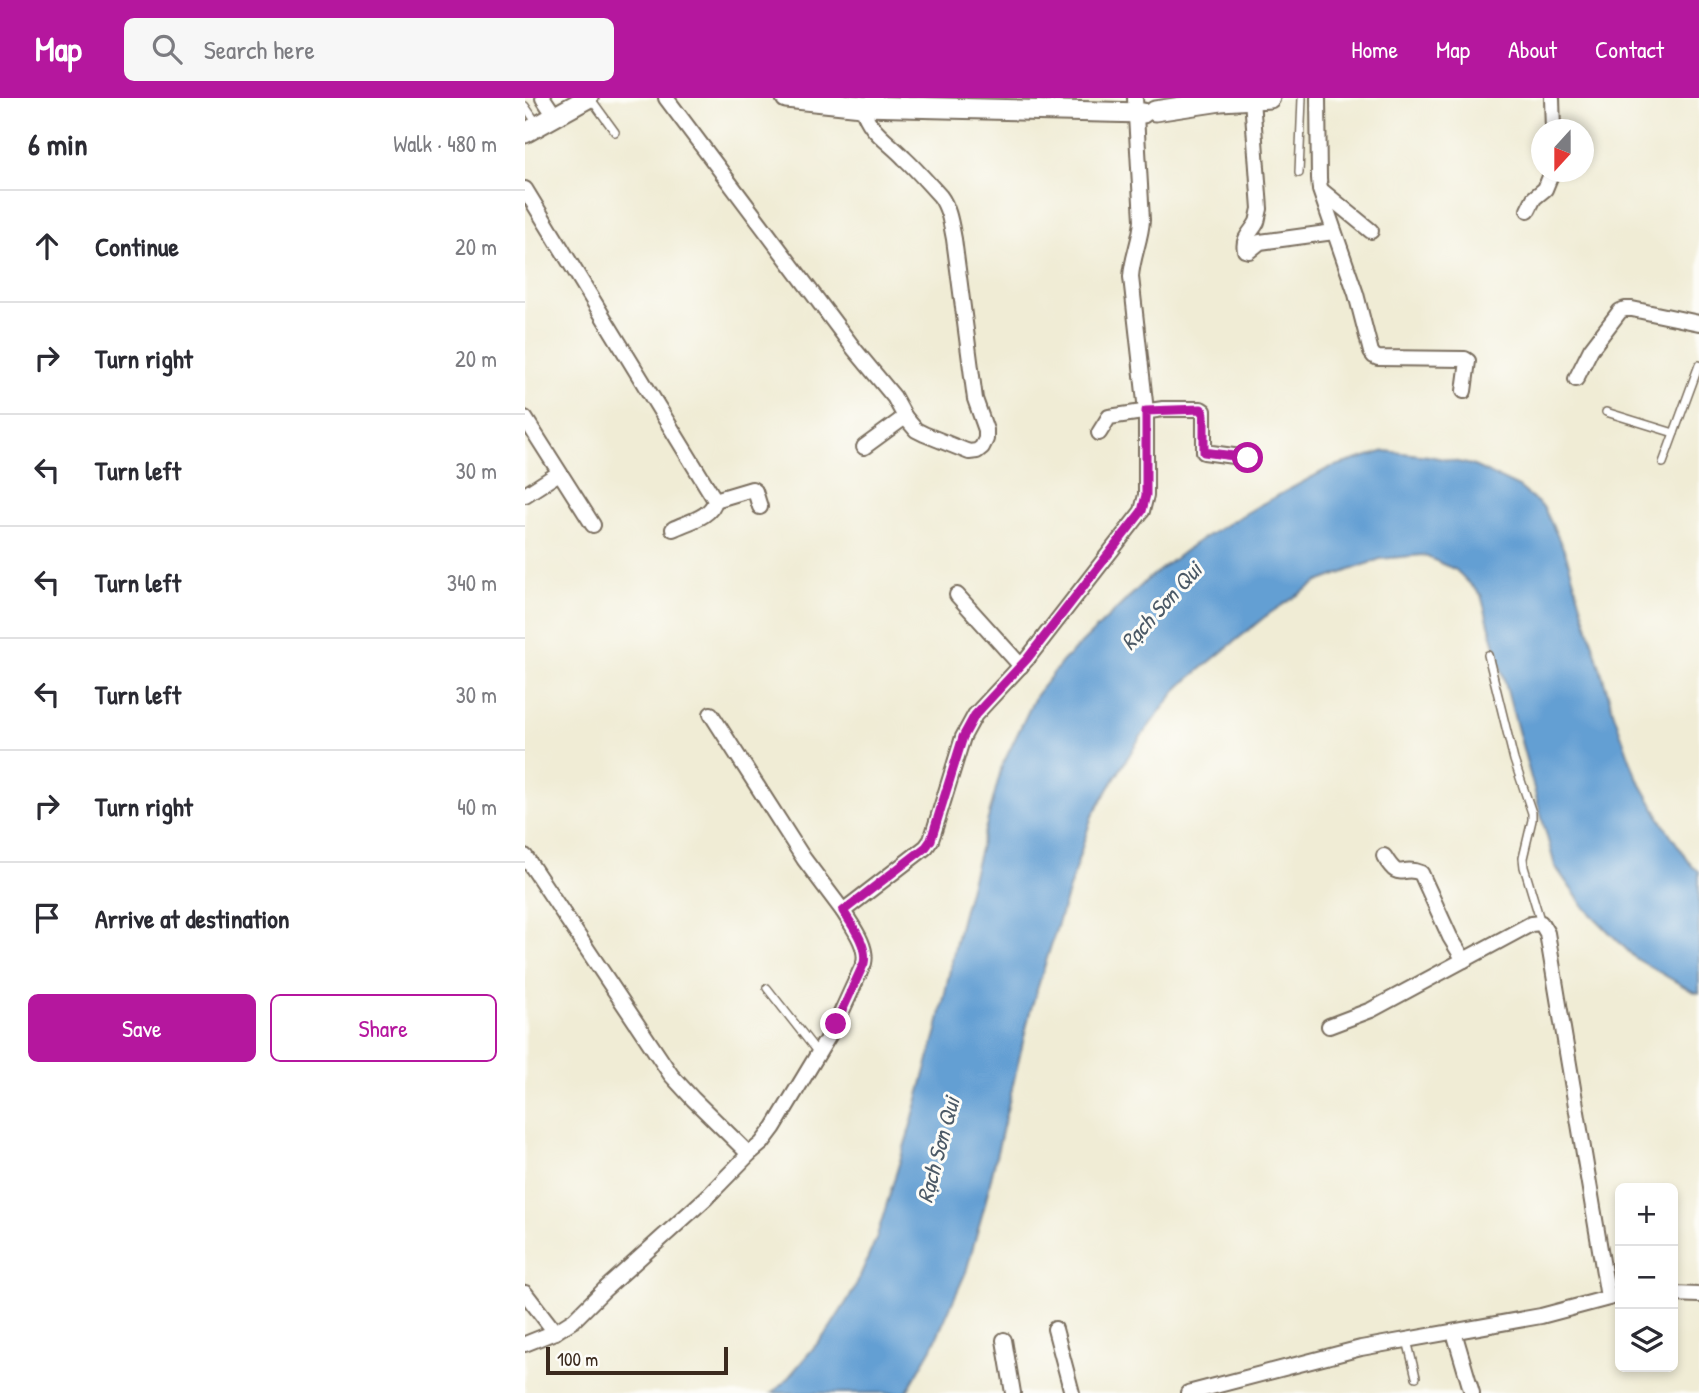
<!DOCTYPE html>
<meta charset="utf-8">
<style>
body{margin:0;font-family:"Patrick Hand",sans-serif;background:#f7f7f7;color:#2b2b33}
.controls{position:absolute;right:21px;bottom:21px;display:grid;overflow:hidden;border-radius:10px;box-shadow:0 4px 10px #0003}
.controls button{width:63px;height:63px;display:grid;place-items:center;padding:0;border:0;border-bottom:2px solid #e1e1e2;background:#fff;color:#2b2b33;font:35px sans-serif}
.compass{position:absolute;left:1006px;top:21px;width:63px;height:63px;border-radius:50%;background:#fff;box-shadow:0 4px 10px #0003;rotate:201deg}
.scale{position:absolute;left:21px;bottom:18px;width:182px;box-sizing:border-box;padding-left:7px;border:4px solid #3b2a1e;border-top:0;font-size:19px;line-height:24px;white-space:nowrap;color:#3b2a1e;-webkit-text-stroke:5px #fdfcf7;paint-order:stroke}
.stop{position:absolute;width:21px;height:21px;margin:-16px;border:5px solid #b5179e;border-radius:50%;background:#fff}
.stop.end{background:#b5179e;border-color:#fff;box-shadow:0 2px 7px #0008}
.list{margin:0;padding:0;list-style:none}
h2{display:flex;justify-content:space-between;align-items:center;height:91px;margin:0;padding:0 28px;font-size:30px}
h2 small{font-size:23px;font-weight:400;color:#7c7c81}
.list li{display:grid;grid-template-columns:46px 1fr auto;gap:21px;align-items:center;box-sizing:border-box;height:112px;padding:0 28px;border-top:2px solid #e1e1e2}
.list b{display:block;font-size:26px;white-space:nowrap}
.list em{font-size:23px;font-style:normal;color:#7c7c81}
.actions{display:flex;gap:14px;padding:21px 28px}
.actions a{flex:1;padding:16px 0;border:2px solid #b5179e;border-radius:10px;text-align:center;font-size:24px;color:#b5179e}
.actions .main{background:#b5179e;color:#fff}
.icon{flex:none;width:38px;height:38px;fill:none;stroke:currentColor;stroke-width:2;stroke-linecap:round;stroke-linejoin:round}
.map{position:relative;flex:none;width:1174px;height:1295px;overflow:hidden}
header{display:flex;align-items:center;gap:42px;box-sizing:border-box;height:98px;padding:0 35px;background:#b5179e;color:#fff}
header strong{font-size:33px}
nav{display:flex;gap:38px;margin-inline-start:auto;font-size:24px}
.search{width:490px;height:63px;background:#f7f7f7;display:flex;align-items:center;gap:18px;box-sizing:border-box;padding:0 24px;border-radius:10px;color:#7c7c81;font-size:26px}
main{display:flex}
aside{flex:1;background:#fff}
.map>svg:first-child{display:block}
.water{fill:#639fd3;stroke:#4f6478;stroke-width:2}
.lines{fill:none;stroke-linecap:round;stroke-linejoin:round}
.lane-casing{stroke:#7a6e5e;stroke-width:10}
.street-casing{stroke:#7a6e5e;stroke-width:18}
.secondary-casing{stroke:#7a6e5e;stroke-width:23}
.lane{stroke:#fff;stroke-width:7}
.street{stroke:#fff;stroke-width:14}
.secondary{stroke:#fff;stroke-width:19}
.route{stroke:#b5179e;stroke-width:9}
.labels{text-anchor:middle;stroke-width:6;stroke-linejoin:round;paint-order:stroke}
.water-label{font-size:23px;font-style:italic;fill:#4b5966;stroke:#fdfcf7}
</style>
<header>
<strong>Map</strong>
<div class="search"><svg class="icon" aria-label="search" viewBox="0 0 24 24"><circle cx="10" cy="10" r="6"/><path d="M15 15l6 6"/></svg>Search here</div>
<nav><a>Home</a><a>Map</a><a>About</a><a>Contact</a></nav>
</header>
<main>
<aside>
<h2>6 min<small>Walk · 480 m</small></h2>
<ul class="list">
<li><svg class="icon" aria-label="ahead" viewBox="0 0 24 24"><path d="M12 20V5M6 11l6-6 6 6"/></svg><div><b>Continue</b></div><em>20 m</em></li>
<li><svg class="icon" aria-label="right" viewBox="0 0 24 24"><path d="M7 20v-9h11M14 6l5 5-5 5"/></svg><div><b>Turn right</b></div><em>20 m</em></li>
<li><svg class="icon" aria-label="left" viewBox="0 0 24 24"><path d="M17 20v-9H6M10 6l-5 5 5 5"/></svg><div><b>Turn left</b></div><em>30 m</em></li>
<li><svg class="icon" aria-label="left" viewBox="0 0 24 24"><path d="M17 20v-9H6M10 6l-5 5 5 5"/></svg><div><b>Turn left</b></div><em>340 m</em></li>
<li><svg class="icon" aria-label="left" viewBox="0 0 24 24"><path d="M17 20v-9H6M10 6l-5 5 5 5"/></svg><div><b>Turn left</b></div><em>30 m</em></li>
<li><svg class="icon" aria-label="right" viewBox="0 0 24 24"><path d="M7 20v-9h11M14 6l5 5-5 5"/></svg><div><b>Turn right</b></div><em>40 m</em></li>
<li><svg class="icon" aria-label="arrive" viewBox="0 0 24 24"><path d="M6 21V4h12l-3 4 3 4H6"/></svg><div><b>Arrive at destination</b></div></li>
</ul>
<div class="actions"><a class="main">Save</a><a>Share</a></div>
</aside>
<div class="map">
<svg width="1174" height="1295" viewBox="0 0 1174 1295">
<rect width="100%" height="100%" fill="#fdfcf7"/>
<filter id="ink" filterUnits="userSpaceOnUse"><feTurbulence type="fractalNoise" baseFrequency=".0143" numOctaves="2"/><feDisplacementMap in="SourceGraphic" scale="14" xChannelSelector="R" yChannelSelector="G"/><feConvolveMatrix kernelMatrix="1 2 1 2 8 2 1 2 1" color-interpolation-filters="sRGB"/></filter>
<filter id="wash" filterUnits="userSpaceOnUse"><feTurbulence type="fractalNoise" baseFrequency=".00686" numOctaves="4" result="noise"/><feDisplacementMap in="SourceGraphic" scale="28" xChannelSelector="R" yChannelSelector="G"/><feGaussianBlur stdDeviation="1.57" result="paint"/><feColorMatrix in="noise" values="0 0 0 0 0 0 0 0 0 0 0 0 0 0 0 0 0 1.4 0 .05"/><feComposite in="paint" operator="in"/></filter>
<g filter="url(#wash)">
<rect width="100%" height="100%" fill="#f0ecd5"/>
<!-- water -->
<path class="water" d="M860 353 904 358 947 367 994 389 1019 410 1041 456 1089 616 1111 678 1139 727 1167 768 1174 773V895L1167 893 1110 860 1059 809 1030 768 956 497 931 472 898 457 855 461 793 484 742 517 654 589 614 641 567 718 505 914 459 1110 441 1174 407 1250 381 1295H247L257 1287 303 1233 329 1192 351 1141 385 1030 412 932 434 830 477 668 511 597 538 563 623 481 670 445 735 407 804 370Z"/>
</g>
<g filter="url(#ink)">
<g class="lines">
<defs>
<g id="lane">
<path d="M66 1 90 34"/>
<path d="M0 8 13 27"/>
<path d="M774 75 777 0"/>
<path d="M1081 314 1149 335"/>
<path d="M1138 365 1174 267"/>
<path d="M963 557 989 662 1007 715V722L998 760 999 769 1016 825"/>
<path d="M242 890 293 955"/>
<path d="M882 1242 891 1279"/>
</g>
<g id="street">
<path d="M18 0 30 18"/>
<path d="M141 0 330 252 369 299 380 319 391 332 399 336 444 354 452 353 457 349 461 341V332L450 301 429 141C426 126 424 110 415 98 403 85 392 72 379 60 362 42 344 34 337 8"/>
<path d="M793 0 794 80 795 92 831 196 846 254 849 258 853 260 940 261 943 263 939 293"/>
<path d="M1027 0 1028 32"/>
<path d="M727 1 735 111C734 114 733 121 732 124 727 134 717 140 720 152L724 153 735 144 809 134"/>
<path d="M0 91 190 402C187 419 162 424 148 431"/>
<path d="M796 92 846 133"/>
<path d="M1003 112 1009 100 1020 91 1027 74"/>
<path d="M1051 281 1066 251 1095 213 1100 211H1107L1174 225"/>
<path d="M0 320 68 427"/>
<path d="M574 335 584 319 638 311H676L679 313V354L723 360"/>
<path d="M339 349 380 319"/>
<path d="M0 397 34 375"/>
<path d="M190 402 227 391 230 393 235 409"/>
<path d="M432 497 496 568"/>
<path d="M186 616 279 761 318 813"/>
<path d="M0 758 146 977 168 1001 224 1056"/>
<path d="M859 758C876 786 875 766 896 775L925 839 939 862"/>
<path d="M804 928 846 912 1006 826 1016 825 1022 835 1083 1199"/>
<path d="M0 1195 30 1234"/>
<path d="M1148 1196 1174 1197"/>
<path d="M530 1231 547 1295"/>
<path d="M929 1234 947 1295"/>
<path d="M479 1242 488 1295"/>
<path d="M0 1246 30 1234 49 1222 79 1192 181 1100 224 1056 237 1045 249 1029 311 926 339 865C343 848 327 828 318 813L401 749 406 742 409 733 438 639 450 617 502 561 617 413 621 397V313L606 179C607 160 616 141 617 122L610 0"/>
<path d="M663 1295 836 1250 1016 1218 1095 1197"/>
</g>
<g id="secondary">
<path d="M261 0 337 8 618 15"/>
<path d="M630 13 696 3 745 0"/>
<path d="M0 35 63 0"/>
</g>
</defs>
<!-- lane casing -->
<use href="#lane" class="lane-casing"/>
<!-- street casing -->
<use href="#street" class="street-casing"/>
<!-- secondary casing -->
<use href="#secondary" class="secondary-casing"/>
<!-- lane -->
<use href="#lane" class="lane"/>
<!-- street -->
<use href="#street" class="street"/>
<!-- secondary -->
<use href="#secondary" class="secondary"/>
</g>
</g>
<g class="lines" filter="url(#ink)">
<!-- route -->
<path class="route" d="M311 926 339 865C343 848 327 827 318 813L401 749 406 742 438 639 450 617 502 561 617 413 621 397V313L676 311 678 313 679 317V354L723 360"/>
</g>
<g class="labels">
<!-- water labels -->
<g class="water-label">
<text transform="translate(636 508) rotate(-48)" y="8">Rạch Sơn Qui</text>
<text transform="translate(413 1052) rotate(-75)" y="8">Rạch Sơn Qui</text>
</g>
</g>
</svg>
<div class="controls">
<button>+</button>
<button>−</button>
<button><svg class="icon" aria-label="layers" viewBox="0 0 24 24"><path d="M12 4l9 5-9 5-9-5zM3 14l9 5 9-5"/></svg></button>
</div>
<svg class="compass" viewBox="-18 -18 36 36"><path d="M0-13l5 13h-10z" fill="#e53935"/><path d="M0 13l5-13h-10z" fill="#7c7c81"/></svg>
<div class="scale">100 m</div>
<div class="stop" style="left:723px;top:360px"></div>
<div class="stop end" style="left:311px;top:926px"></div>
</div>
</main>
